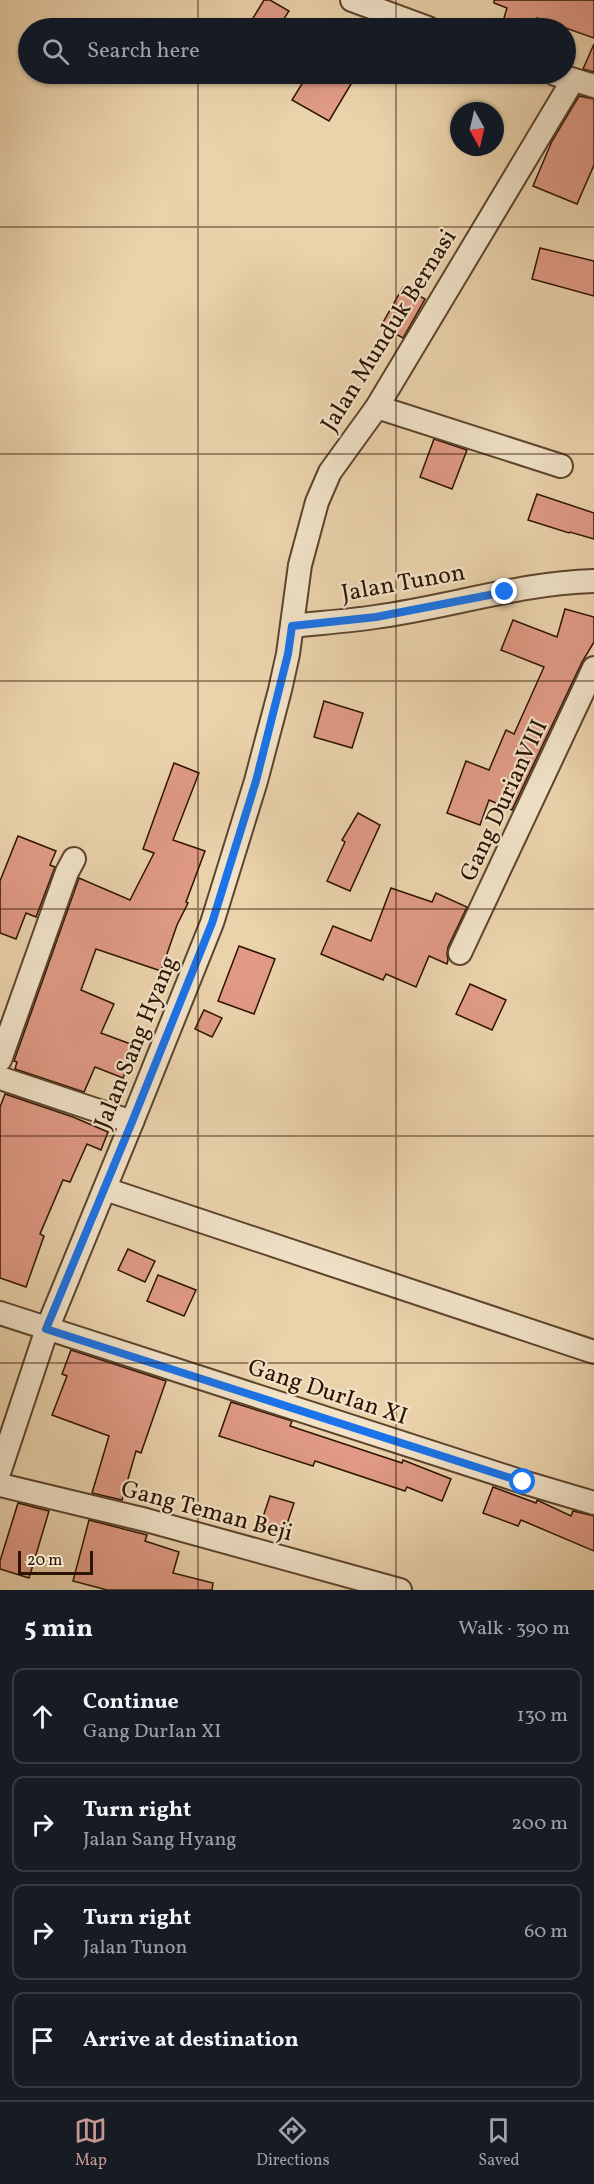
<!DOCTYPE html>
<meta charset="utf-8">
<style>
body{margin:0;font-family:Vollkorn,serif;background:#242831;color:#f1f3f6}
.compass{position:absolute;left:450px;top:102px;width:54px;height:54px;border-radius:50%;background:#171b24;box-shadow:0 2px 4px #0004;rotate:172deg}
.scale{position:absolute;left:18px;bottom:15px;width:75px;box-sizing:border-box;padding-left:6px;border:3px solid #2d1402;border-top:0;font-size:16px;line-height:21px;white-space:nowrap;color:#2d1402;-webkit-text-stroke:4px #f1e2c8;paint-order:stroke}
.stop{position:absolute;width:18px;height:18px;margin:-14px;border:4px solid #1a73e8;border-radius:50%;background:#fff}
.stop.end{background:#1a73e8;border-color:#fff;box-shadow:0 2px 6px #0008}
.list{margin:0;padding:0;list-style:none}
h2{display:flex;justify-content:space-between;align-items:center;height:78px;margin:0;padding:0 24px;font-size:26px}
h2 small{font-size:20px;font-weight:400;color:#9ea1a6}
.list li{display:grid;grid-template-columns:39px 1fr auto;gap:18px;align-items:center;box-sizing:border-box;height:96px;margin:0 12px 12px;padding:0 12px;border:2px solid #363941;border-radius:12px}
.list b{display:block;font-size:22px;white-space:nowrap}
.list p{margin:0;font-size:20px;white-space:nowrap;color:#9ea1a6}
.list em{font-size:20px;font-style:normal;color:#9ea1a6}
.icon{flex:none;width:33px;height:33px;fill:none;stroke:currentColor;stroke-width:2;stroke-linecap:round;stroke-linejoin:round}
.map{position:relative;flex:none;width:594px;height:1590px;overflow:hidden}
.search{position:absolute;background:#171b24;box-shadow:0 2px 4px #0004;left:18px;right:18px;top:18px;height:66px;display:flex;align-items:center;gap:15px;box-sizing:border-box;padding:0 21px;border-radius:33px;color:#9ea1a6;font-size:22px}
.sheet{height:510px;background:#171b24}
nav{display:flex;justify-content:space-around;align-items:center;box-sizing:border-box;height:84px;border-top:2px solid #363941;background:#171b24;font-size:16px;color:#9ea1a6}
nav a{display:grid;justify-items:center;gap:3px}
nav .on{color:#c59692}
.map>svg:first-child{display:block}
.building{fill:#e09a85;stroke:#2d1402;stroke-width:1.5}
.lines{fill:none;stroke-linecap:round;stroke-linejoin:round}
.minor-casing{stroke:#5c442c;stroke-width:26}
.minor{stroke:#f1e2c8;stroke-width:22}
.route{stroke:#1a73e8;stroke-width:8}
.grid{fill:none;stroke:#2d1402;stroke-width:1.5;stroke-opacity:0.55}
.labels{text-anchor:middle;stroke-width:4.5;stroke-linejoin:round;paint-order:stroke}
.street-label{font-size:24px;fill:#2d1402;stroke:#f1e2c8}
</style>
<div class="map">
<svg width="594" height="1590" viewBox="0 0 594 1590">
<rect width="100%" height="100%" fill="#ead2ab"/>
<filter id="stains"><feTurbulence type="fractalNoise" baseFrequency=".00333" numOctaves="4"/><feColorMatrix values="0 0 0 0 .2 0 0 0 0 .09 0 0 0 0 .02 0 0 0 .5 -.17"/></filter>
<radialGradient id="worn" r=".72"><stop offset=".6" stop-color="#630" stop-opacity="0"/><stop offset="1" stop-color="#630" stop-opacity=".3"/></radialGradient>
<!-- building -->
<g class="building">
<path d="M264 0H270L289 11 278 28H247Z"/>
<path d="M494 0H594V38L537 18 534 28H501L507 8 494 3Z"/>
<path d="M594 44V72L583 69Z"/>
<path d="M308 74H357L329 121 292 100Z"/>
<path d="M579 96 594 99V165L577 204 533 186 552 141Z"/>
<path d="M540 248 594 261V296L532 279Z"/>
<path d="M403 287 425 299 403 338 381 326Z"/>
<path d="M434 439 467 450 452 489 420 477Z"/>
<path d="M537 494 594 513V539L570 532 569 533 528 520Z"/>
<path d="M565 609 594 617V642L582 662 512 810 489 800 480 825 447 813 466 761 489 770 506 730 514 734 544 667 501 650 513 620 557 637Z"/>
<path d="M324 701 363 713 352 748 314 737Z"/>
<path d="M174 763 199 773 173 840 205 851 186 902 188 903 177 925 161 971 96 949 81 990 114 1004 101 1033 136 1046 123 1078 95 1067 84 1092 15 1069 17 1062 14 1061 79 878 130 900 154 853 143 849Z"/>
<path d="M358 813 380 825 350 891 327 881 345 842 342 840Z"/>
<path d="M18 836 56 851 50 865 55 867 36 917 26 913 16 939 0 933V881Z"/>
<path d="M391 888 432 902 436 893 467 907 448 947 447 954 448 960 447 964 429 956 416 987 386 974 383 980 321 954 333 926 371 941Z"/>
<path d="M239 946 275 959 254 1014 218 1001Z"/>
<path d="M470 984 506 1000 492 1030 456 1014Z"/>
<path d="M204 1010 222 1018 212 1037 195 1029Z"/>
<path d="M5 1094 73 1117 108 1132 101 1150 87 1144 70 1182 63 1180 40 1234 44 1236 26 1287 0 1278V1107Z"/>
<path d="M128 1249 155 1261 145 1282 118 1270Z"/>
<path d="M158 1275 196 1290 184 1316 147 1301Z"/>
<path d="M71 1350 166 1381 141 1453 136 1451 122 1500 92 1493 109 1436 52 1415 67 1376 62 1374Z"/>
<path d="M231 1402 292 1421 290 1426 402 1463 403 1460 451 1479 442 1501 407 1487 405 1491 315 1461 313 1466 219 1436Z"/>
<path d="M493 1487 536 1503 537 1500 571 1516 573 1511 594 1516V1551L521 1520 518 1526 483 1513Z"/>
<path d="M270 1496 294 1503 283 1536 259 1529Z"/>
<path d="M18 1503 49 1511 29 1578 0 1569V1561Z"/>
<path d="M89 1520 147 1535 145 1541 179 1552 173 1573 213 1583 212 1590H107L73 1581Z"/>
</g>
<g class="lines">
<defs>
<g id="minor">
<path d="M352 0 428 28"/>
<path d="M555 74 594 86"/>
<path d="M377 407 561 466"/>
<path d="M292 626C320 623 348 621 375 617 449 607 520 583 594 581"/>
<path d="M460 953 594 668"/>
<path d="M0 1060 67 872 74 859"/>
<path d="M0 1078 132 1122"/>
<path d="M105 1189 594 1352"/>
<path d="M0 1313 523 1482 594 1503"/>
<path d="M0 1470 47 1329 132 1122 212 923 256 781 280 690 288 654 300 565 317 502 330 472 377 407 573 80"/>
<path d="M0 1485 146 1520 400 1590"/>
</g>
</defs>
<!-- minor casing -->
<use href="#minor" class="minor-casing"/>
<!-- minor -->
<use href="#minor" class="minor"/>
</g>
<g class="lines">
<!-- route -->
<path class="route" d="M505 592 376 617 292 626 288 654 256 781 212 923 132 1122 46 1329 523 1482"/>
</g>
<!-- grid -->
<path class="grid" d="M198 0V28M396 0V28M198 74V1590M396 74V1590M0 227H594M0 454H594M0 681H594M0 909H594M0 1136H594M0 1363H594"/>
<g class="labels">
<!-- street labels -->
<g class="street-label">
<text transform="translate(388 330) rotate(-58)" y="8">Jalan Munduk Bernasi</text>
<text transform="translate(403 582) rotate(-10)" y="8">Jalan Tunon</text>
<text transform="translate(503 800) rotate(-65)" y="8">Gang DurianVIII</text>
<text transform="translate(135 1042) rotate(-68)" y="8">Jalan Sang Hyang</text>
<text transform="translate(328 1391) rotate(18)" y="8">Gang DurIan XI</text>
<text transform="translate(207 1510) rotate(15)" y="8">Gang Teman Beji</text>
</g>
</g>
<rect width="100%" height="100%" filter="url(#stains)"/>
<rect width="100%" height="100%" fill="url(#worn)"/>
</svg>
<svg class="compass" viewBox="-18 -18 36 36"><path d="M0-13l5 13h-10z" fill="#e53935"/><path d="M0 13l5-13h-10z" fill="#9ea1a6"/></svg>
<div class="scale">20 m</div>
<div class="stop" style="left:523px;top:1482px"></div>
<div class="stop end" style="left:505px;top:592px"></div>
<div class="search"><svg class="icon" aria-label="search" viewBox="0 0 24 24"><circle cx="10" cy="10" r="6"/><path d="M15 15l6 6"/></svg>Search here</div>
</div>
<section class="sheet">
<h2>5 min<small>Walk · 390 m</small></h2>
<ul class="list">
<li><svg class="icon" aria-label="ahead" viewBox="0 0 24 24"><path d="M12 20V5M6 11l6-6 6 6"/></svg><div><b>Continue</b><p>Gang DurIan XI</p></div><em>130 m</em></li>
<li><svg class="icon" aria-label="right" viewBox="0 0 24 24"><path d="M7 20v-9h11M14 6l5 5-5 5"/></svg><div><b>Turn right</b><p>Jalan Sang Hyang</p></div><em>200 m</em></li>
<li><svg class="icon" aria-label="right" viewBox="0 0 24 24"><path d="M7 20v-9h11M14 6l5 5-5 5"/></svg><div><b>Turn right</b><p>Jalan Tunon</p></div><em>60 m</em></li>
<li><svg class="icon" aria-label="arrive" viewBox="0 0 24 24"><path d="M6 21V4h12l-3 4 3 4H6"/></svg><div><b>Arrive at destination</b></div></li>
</ul>
</section>
<nav>
<a class="on"><svg class="icon" aria-label="map" viewBox="0 0 24 24"><path d="M3 6l6-2 6 2 6-2v14l-6 2-6-2-6 2zM9 4v14M15 6v14"/></svg>Map</a>
<a><svg class="icon" aria-label="directions" viewBox="0 0 24 24"><path d="M12 3l9 9-9 9-9-9zM9 14v-3h6M13 9l2 2-2 2"/></svg>Directions</a>
<a><svg class="icon" aria-label="saved" viewBox="0 0 24 24"><path d="M7 4h10v16l-5-4-5 4z"/></svg>Saved</a>
</nav>
